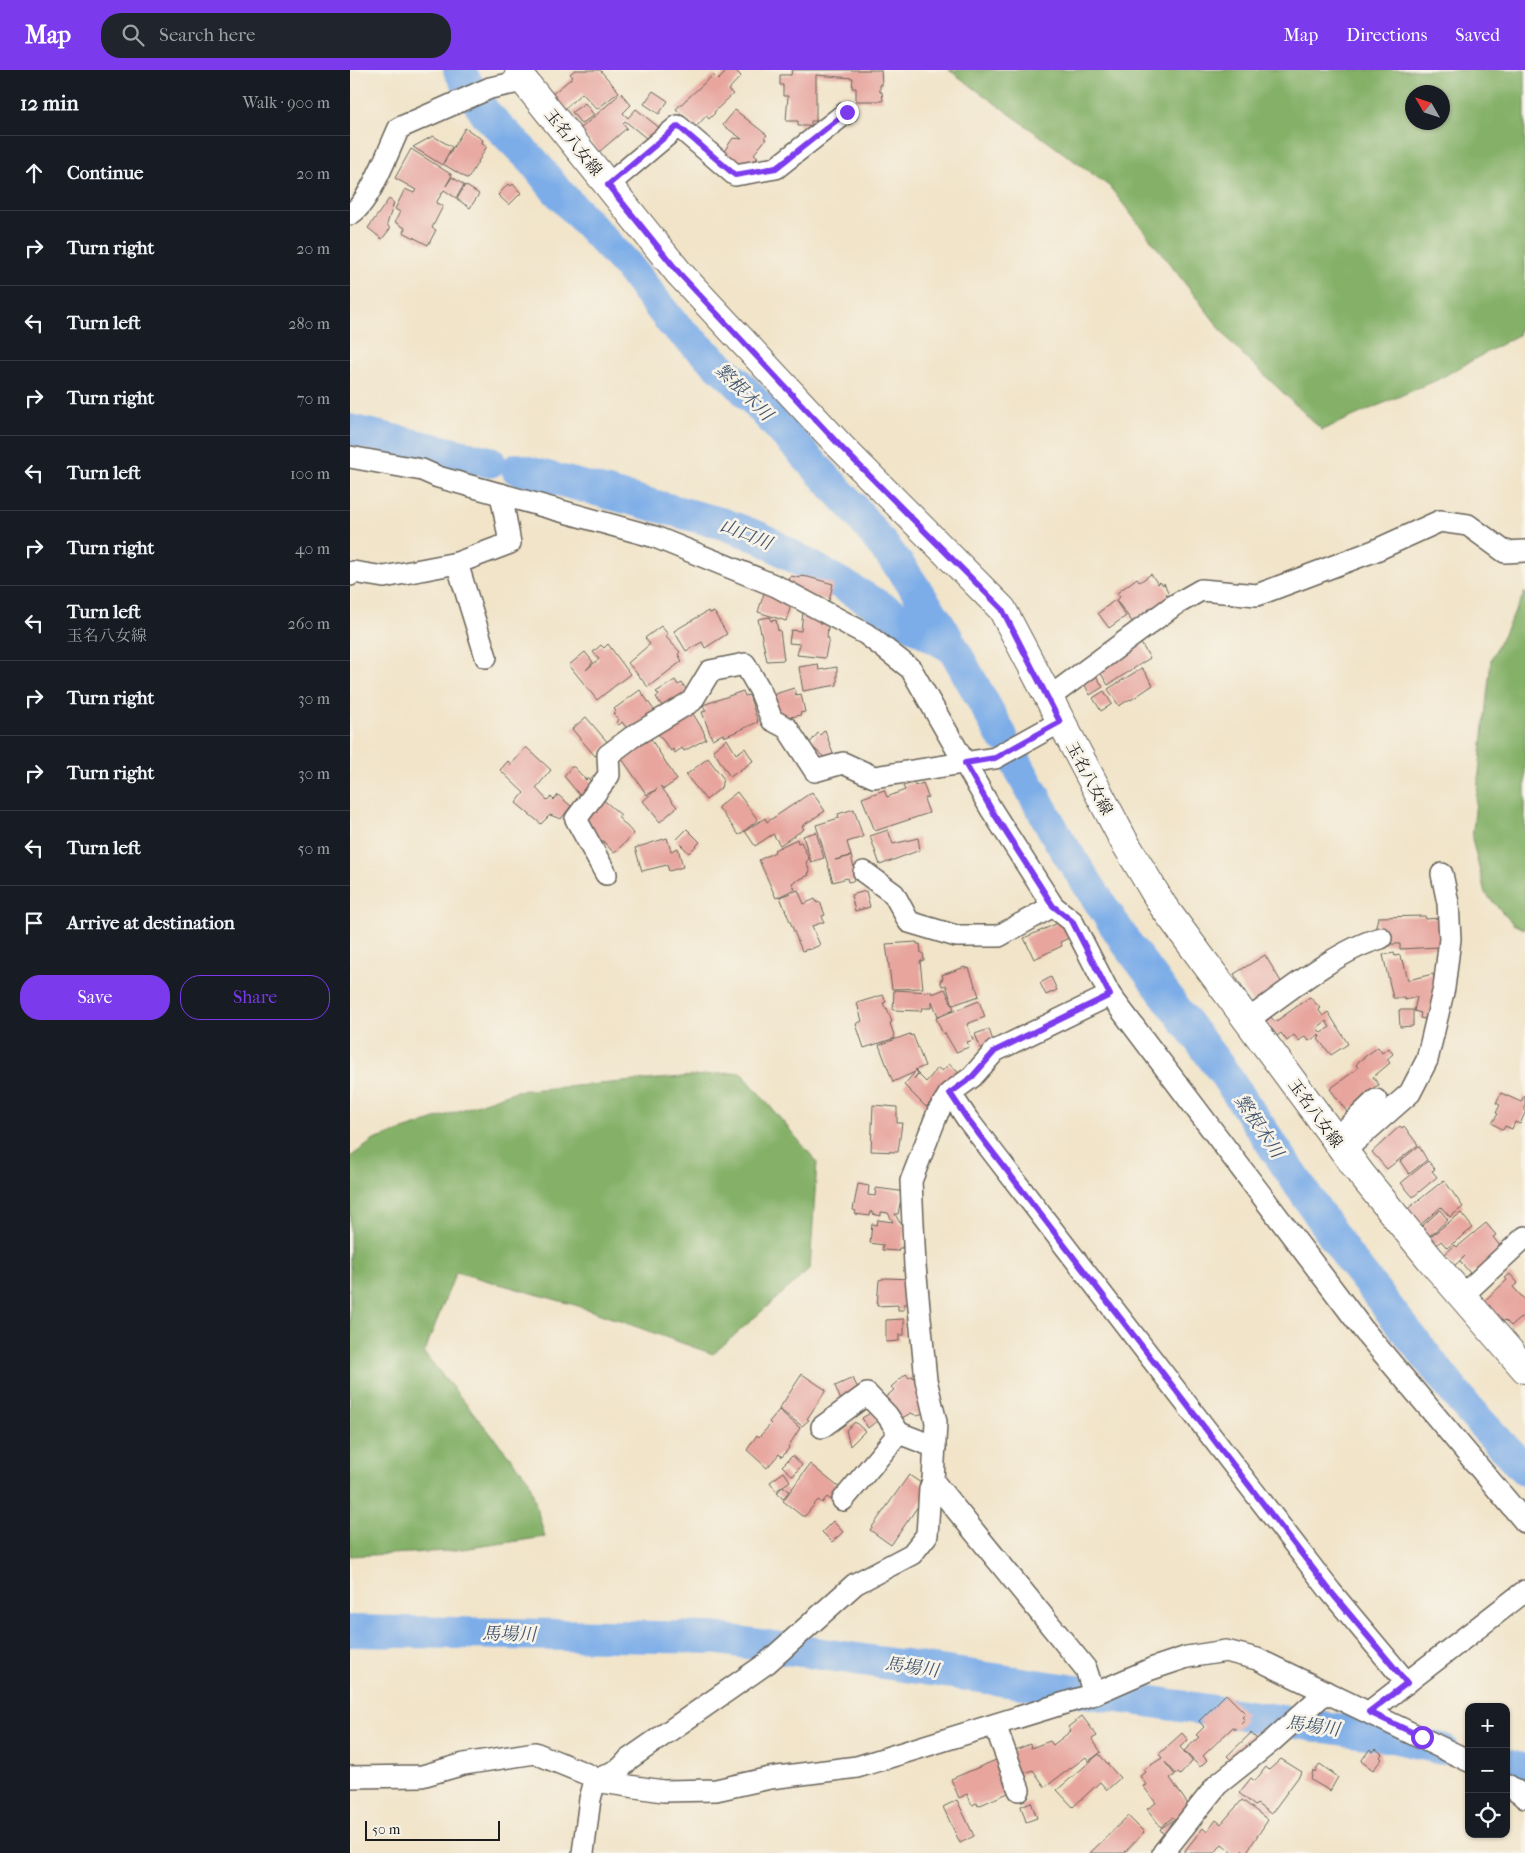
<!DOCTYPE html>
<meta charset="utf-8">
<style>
body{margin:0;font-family:"IM FELL French Canon","Noto Serif JP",serif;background:#20242c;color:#f1f3f6}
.controls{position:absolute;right:15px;bottom:15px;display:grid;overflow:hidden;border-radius:10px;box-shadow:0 1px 4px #0004}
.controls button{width:45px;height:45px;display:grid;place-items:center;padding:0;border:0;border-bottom:1px solid #363941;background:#171b24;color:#f1f3f6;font:25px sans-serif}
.compass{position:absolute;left:1055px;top:15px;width:45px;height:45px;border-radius:50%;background:#171b24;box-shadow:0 1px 4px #0004;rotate:309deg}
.scale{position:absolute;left:15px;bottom:12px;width:135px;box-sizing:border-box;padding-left:5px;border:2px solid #1c1c1c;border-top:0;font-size:14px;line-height:18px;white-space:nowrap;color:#1c1c1c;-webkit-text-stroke:4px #f7f3e8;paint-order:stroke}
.stop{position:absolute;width:15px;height:15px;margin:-11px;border:4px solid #7c3aed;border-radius:50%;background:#fff}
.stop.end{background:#7c3aed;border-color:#fff;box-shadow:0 1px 5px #0008}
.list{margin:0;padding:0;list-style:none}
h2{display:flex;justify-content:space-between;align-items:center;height:65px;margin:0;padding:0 20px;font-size:21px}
h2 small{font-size:16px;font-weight:400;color:#9ea1a6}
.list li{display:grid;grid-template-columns:32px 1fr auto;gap:15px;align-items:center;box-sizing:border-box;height:75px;padding:0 20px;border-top:1px solid #363941}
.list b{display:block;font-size:19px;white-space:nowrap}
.list p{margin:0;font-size:16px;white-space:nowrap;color:#9ea1a6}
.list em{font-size:16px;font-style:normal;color:#9ea1a6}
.actions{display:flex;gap:10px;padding:15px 20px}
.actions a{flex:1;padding:11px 0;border:1px solid #7c3aed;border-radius:20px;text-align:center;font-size:18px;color:#7c3aed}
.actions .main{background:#7c3aed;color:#fff}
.icon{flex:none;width:28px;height:28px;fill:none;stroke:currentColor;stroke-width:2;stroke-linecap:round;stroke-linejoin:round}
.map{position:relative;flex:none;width:1175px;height:1783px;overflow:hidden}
header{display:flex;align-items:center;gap:30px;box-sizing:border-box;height:70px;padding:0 25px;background:#7c3aed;color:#fff}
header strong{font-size:24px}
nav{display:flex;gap:28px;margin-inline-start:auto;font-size:18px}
.search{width:350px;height:45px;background:#20242c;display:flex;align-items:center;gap:12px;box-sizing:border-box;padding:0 18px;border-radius:20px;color:#9ea1a6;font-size:19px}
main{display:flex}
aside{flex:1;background:#171b24}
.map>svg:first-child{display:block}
.forest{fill:#84b068;stroke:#506642;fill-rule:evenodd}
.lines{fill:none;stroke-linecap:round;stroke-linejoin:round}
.river{stroke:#7dade8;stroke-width:32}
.building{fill:#e7a59e;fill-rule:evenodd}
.minor-casing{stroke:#676259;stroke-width:24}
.primary-casing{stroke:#676259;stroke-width:30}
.minor{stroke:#fff;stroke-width:21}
.primary{stroke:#fff;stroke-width:28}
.route{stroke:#7c3aed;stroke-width:6}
.labels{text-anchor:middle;stroke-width:5;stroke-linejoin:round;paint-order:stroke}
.street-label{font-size:16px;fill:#1c1c1c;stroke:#f7f3e8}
.water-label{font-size:18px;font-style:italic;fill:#43566e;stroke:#f7f3e8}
</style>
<header>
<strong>Map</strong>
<div class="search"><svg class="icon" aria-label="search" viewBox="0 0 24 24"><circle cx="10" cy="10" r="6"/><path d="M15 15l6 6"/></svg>Search here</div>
<nav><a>Map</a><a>Directions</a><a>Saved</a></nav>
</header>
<main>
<aside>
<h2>12 min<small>Walk · 900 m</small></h2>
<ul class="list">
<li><svg class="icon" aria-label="ahead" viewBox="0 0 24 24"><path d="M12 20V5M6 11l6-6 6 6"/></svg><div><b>Continue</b></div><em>20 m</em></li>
<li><svg class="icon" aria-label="right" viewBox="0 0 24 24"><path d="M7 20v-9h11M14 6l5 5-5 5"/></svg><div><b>Turn right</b></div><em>20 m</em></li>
<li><svg class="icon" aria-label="left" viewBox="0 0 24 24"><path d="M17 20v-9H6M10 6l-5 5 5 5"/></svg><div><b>Turn left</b></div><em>280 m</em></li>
<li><svg class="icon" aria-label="right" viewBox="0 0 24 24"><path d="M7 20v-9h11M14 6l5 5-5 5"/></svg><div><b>Turn right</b></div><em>70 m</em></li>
<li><svg class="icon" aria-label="left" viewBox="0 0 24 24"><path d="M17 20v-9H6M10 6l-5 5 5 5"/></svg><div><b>Turn left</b></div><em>100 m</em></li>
<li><svg class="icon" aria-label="right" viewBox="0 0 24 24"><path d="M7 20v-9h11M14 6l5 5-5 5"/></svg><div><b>Turn right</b></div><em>40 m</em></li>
<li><svg class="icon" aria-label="left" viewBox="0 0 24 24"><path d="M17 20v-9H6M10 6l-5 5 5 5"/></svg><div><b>Turn left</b><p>玉名八女線</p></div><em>260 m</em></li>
<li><svg class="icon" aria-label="right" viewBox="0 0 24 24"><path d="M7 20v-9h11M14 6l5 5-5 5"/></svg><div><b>Turn right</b></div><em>30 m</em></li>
<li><svg class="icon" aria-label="right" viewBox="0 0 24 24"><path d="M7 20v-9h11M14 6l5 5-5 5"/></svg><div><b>Turn right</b></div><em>30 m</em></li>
<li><svg class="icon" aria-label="left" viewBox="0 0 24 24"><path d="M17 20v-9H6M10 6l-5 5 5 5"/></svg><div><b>Turn left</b></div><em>50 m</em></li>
<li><svg class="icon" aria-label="arrive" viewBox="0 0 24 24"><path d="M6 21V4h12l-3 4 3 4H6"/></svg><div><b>Arrive at destination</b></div></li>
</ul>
<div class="actions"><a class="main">Save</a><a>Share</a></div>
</aside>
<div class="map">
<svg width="1175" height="1783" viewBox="0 0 1175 1783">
<rect width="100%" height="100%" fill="#f7f3e8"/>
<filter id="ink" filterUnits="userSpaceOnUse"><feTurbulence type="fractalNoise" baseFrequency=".02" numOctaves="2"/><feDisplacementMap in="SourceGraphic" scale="10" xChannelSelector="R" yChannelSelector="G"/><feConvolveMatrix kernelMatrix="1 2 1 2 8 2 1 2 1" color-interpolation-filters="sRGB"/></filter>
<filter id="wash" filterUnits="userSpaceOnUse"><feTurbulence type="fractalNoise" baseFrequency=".0096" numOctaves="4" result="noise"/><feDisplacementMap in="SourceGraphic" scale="20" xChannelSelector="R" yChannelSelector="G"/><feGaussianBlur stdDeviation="1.12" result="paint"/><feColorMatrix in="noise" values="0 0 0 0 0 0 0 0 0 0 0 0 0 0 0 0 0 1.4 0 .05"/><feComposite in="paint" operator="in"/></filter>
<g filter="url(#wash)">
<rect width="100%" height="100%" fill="#f1e4c9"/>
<!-- forest -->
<g class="forest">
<path d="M599 0H1175V230L1168 265 1087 310 972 360 883 275 759 116ZM1062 22H1092V52H1062Z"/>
<path d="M1175 522V860L1163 854 1135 823 1122 769 1141 589Z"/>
<path d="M391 1002 467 1092 460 1199 363 1284 225 1235 106 1202 74 1283 179 1410 195 1467 99 1481 0 1486V1087L24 1070 166 1021Z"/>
</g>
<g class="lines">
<!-- river -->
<g class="river">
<path d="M109 0 135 43 183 91 206 120 277 195 322 253 386 311 503 437 554 502 592 558 652 666"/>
<path d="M0 360 140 392"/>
<path d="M167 399 374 454 411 468 601 577"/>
<path d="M667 694 709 770 775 871 871 999 998 1187 1118 1339 1175 1400"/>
<path d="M0 1561 362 1568 1043 1667 1092 1679"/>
<path d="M1156 1695 1175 1700"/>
</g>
</g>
<g id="blocks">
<!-- building -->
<g class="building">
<path d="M225 0H250L269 22 247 39 232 23 213 40 201 25 223 7 220 4Z"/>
<path d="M378 0H385L391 6 378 20 383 24 364 42 365 43 359 49 356 46 346 57 326 39 363 5 368 10Z"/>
<path d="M442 0H531L532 15H530V22H532L533 31H506V18H502L503 8 466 5V51H461V56H448V51H436L438 26H433V15H430V5H441Z"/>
<path d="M303 21 318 31 309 44 294 34Z"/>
<path d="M271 23 281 35 273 43 278 48 286 39 311 59 301 72 275 51 273 53 277 58 249 82 230 59Z"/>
<path d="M235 33 244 45 231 54 222 42Z"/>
<path d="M385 40 417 65 414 68 416 69 404 84 408 87 398 100 373 83 383 68 392 69 373 55Z"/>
<path d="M115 58 133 70 132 73 137 76 118 109 93 94Z"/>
<path d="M83 66 102 77 92 95 63 77Z"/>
<path d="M61 79 102 105 96 116 102 107 114 115 106 128 94 120 86 133 93 136 82 158 86 160 78 175 53 162 55 158 45 152 50 142 45 139 55 119 64 123 66 120 45 108Z"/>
<path d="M158 114 161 116 163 114 171 123 159 135 148 125Z"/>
<path d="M115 115 129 124 120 138 107 129Z"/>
<path d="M39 129 44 133 37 154 40 159 32 169 18 158Z"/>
<path d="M801 504 808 514 810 512 813 515 814 513 818 522 816 524 820 530 784 554 766 530 770 527 767 523 787 508 790 512Z"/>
<path d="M441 506 450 508V506L458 507 483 514 479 531 435 519Z"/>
<path d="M414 523 442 532 436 551 408 542Z"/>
<path d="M765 530 776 546 759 558 748 543Z"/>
<path d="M358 541 359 543 364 542 377 564 355 578 352 572 336 581 324 561Z"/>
<path d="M453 542 479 544 477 568H479L475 588 447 585 450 574 439 573 441 560 451 561Z"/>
<path d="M420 547 421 551 426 550 428 561 430 560 434 590 417 591 408 549Z"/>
<path d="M311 556 318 564 315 566 330 582 328 584 332 591 298 617 278 593 300 574 295 568Z"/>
<path d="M790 572 800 588 758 615 748 599Z"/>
<path d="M258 574 280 604 247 630 219 595 235 582 243 592 236 600 249 589 243 582 251 575 254 578Z"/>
<path d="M468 594 469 600 487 597V615L453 621 449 597Z"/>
<path d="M792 598 803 615 781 630 780 629 769 636 758 619Z"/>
<path d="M746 606 753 617 740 625 734 613Z"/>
<path d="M325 610 328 615 332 613 339 624 314 639 306 627 309 625 306 622Z"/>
<path d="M444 618 446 625 451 624 455 642 450 643 451 645 429 649 422 625Z"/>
<path d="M290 620 304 640 285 659 281 654 277 658 272 652 269 655 266 652 269 650 263 643 266 641 264 639Z"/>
<path d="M393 621 395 626 399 625 408 652 374 667 373 664 362 669 352 642 356 641 353 635Z"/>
<path d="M754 621 762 634 751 641 743 628Z"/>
<path d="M340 639 353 660 356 669 334 681 332 678 325 683 323 679 321 681 309 665 310 658Z"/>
<path d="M236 647 259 674 245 686 222 659Z"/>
<path d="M475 660 485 690 482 694 459 674 468 663 470 665Z"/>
<path d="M299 666 327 710 314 719 310 716 327 737 310 752 293 731 307 719 297 725 270 686Z"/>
<path d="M377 669 386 684 395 678 403 691 380 707 363 680Z"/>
<path d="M176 677 201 700 186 718 197 730 201 727 204 730 208 725 221 736 211 749 200 745 191 754 166 733 174 723 150 700 158 691 161 695Z"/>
<path d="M358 688 373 708 371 718 356 730 336 705Z"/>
<path d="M221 697H224L236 710 238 708 244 716 231 727 214 706Z"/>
<path d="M564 713 565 716 573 713 578 727 574 729 579 743 525 761 512 728 534 720 537 727 555 720 553 716Z"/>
<path d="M387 722 408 750 389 765 368 737Z"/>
<path d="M462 722 475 741 452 756 454 759 430 775 423 764 405 776 395 761 415 748 417 752Z"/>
<path d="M250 727 271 745 268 747 284 764 264 783 252 770 250 772 230 747Z"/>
<path d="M504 739 513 767 497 772 501 786 485 790 501 786 507 810 498 812 497 808 483 812 466 755 489 748 488 744Z"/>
<path d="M337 759 350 772 339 783 326 770Z"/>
<path d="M538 760 543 774 568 768 570 780 530 795 520 766Z"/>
<path d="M466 762 474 788 461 792 453 766Z"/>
<path d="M317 768 321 781 328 778 333 797 319 801 317 795 292 801 285 778Z"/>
<path d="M447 769 448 773 451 772 459 789 456 792 460 802 458 803 459 805 442 813 445 819 426 828 409 790 425 782 424 780Z"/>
<path d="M448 820 454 834 465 829 467 833 470 832 475 845 472 846 474 852 462 856 470 875 459 880V879L452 881 430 827Z"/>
<path d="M516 821 520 837 505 841 501 825Z"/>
<path d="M1075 846 1076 849 1090 848 1089 877 1050 879V874H1026L1024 866 1028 847Z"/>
<path d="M715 850 719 868 710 872 712 876 684 889 674 868Z"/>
<path d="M567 872V874H570L571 883H573L574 890 570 891 573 918 542 919 536 874Z"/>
<path d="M1044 883 1045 886 1050 885 1051 891 1053 890 1058 910 1083 904 1087 922 1083 951 1070 948 1071 943 1064 941 1067 927 1055 930V928H1043L1033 885Z"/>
<path d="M915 885 936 920 907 941 884 904Z"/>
<path d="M615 897 616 899 619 898 629 926 603 935 596 915 592 916 590 910 593 909 592 905Z"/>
<path d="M701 907 707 920 696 925 690 913Z"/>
<path d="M595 919 604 939 588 946 582 931V938H572L571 941 543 940 544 920 582 922V924Z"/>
<path d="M533 925 536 932 533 933 535 938H537L542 952 540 953 545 968 514 978 506 954 512 951 507 933Z"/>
<path d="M960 927 970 938 968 939 973 946 978 942 998 974 981 985 968 969 970 967 969 965 959 971 955 966 949 971 944 965 937 971 931 963 927 966 916 951 921 947 925 952ZM976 951 980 957 971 963 967 958Z"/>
<path d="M629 931 635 947 617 954 623 970 617 972 619 977 606 982 595 963 593 964 586 948Z"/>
<path d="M1049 940H1063V956L1050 957Z"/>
<path d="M639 959 644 974 631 979 625 964Z"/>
<path d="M560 964 561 966 563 965 575 996 565 1000 568 1003 564 1009 568 1004 576 1012 588 998 592 1001 599 994 609 1003 576 1037 554 1015 565 1002 543 1012 529 975Z"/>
<path d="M1028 977 1032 983 1039 978 1043 984 1037 989 1040 993 1023 1007 1029 1015 1023 1018 1025 1022 997 1042 980 1019 1008 998 1006 995 1009 991Z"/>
<path d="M1151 1023 1171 1032 1175 1024V1043L1170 1054 1165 1052 1162 1059 1155 1056 1153 1060 1142 1053 1148 1044 1146 1043 1150 1035 1146 1033Z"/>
<path d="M523 1035 547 1037V1053H552L548 1082 521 1081Z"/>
<path d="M1050 1056 1052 1058 1054 1056 1068 1075 1037 1099 1022 1082Z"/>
<path d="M1069 1076 1077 1090 1059 1104 1050 1091Z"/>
<path d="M1078 1091 1085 1099 1082 1101 1087 1107 1063 1127 1051 1113Z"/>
<path d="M1094 1110 1113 1137 1100 1147 1091 1137 1068 1157 1055 1141Z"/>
<path d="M508 1114 519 1116 518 1125 525 1126 526 1118 549 1121 552 1123 548 1144H545L550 1153 555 1154 552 1178H549L548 1181 532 1180 533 1175 520 1173 522 1154 527 1155 528 1150 543 1152 538 1143 531 1142V1146L523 1144 521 1141 520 1146 505 1144 506 1141 503 1140Z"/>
<path d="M1090 1140 1098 1150 1078 1167 1070 1158Z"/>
<path d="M1111 1143 1123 1158 1097 1178 1091 1171 1085 1176 1078 1168Z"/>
<path d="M1136 1153 1146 1165 1143 1167 1154 1181 1129 1205 1124 1199 1120 1203 1110 1191 1115 1186 1103 1197 1094 1185 1105 1175 1107 1177Z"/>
<path d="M1160 1204 1168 1213 1163 1217 1175 1230V1244L1161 1256 1155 1250 1152 1253 1133 1232 1157 1210 1155 1208Z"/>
<path d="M536 1208 562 1209 563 1234H554V1240H548V1235L527 1236 529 1210Z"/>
<path d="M554 1249V1265H549V1271L536 1272V1250Z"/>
<path d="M452 1304 476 1320 457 1349 459 1350 452 1356 429 1339Z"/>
<path d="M556 1304 559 1308 562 1306 579 1326 577 1340 568 1346 561 1343 548 1350 532 1330 544 1320 541 1317Z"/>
<path d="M503 1308 511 1325 492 1333 485 1316Z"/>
<path d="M429 1340 450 1358 438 1377 439 1378 432 1387 429 1384 417 1398 397 1380 407 1365 409 1367 421 1354 419 1352Z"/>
<path d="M522 1342 528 1350 518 1358 512 1348Z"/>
<path d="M505 1352 515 1361 500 1376 496 1360Z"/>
<path d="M442 1386 452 1395 443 1406 432 1396Z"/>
<path d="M460 1394 492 1420 483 1431 477 1427 472 1433 468 1430 455 1446H452L433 1431Z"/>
<path d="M434 1402 440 1411 426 1421 420 1412Z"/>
<path d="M559 1405 580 1419 541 1475 520 1460Z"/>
<path d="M433 1416 439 1421 433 1429 427 1423Z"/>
<path d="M483 1451 493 1462 482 1472 472 1462Z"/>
<path d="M876 1624 896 1644 892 1647 895 1650 885 1660 883 1657 853 1686 857 1690 850 1697 834 1681 849 1667 846 1665 854 1657 849 1651Z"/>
<path d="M732 1646 747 1666 742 1669 751 1682 739 1691 736 1687 695 1717 683 1700 665 1707 656 1684 680 1674 681 1678 700 1671 703 1675 721 1661 718 1657Z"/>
<path d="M832 1663 838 1670 830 1677 842 1691 841 1693 830 1705 828 1703 826 1704 815 1692 825 1705 820 1708 841 1739 816 1768 810 1759 825 1749 823 1747 811 1757 797 1739 806 1733 793 1716 796 1715 790 1706 795 1702 793 1700 812 1688 809 1684Z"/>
<path d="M901 1663 909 1671 890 1698 877 1686Z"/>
<path d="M1020 1679 1023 1682 1026 1679 1032 1684 1030 1687 1032 1689 1023 1700 1011 1691Z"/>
<path d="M749 1684 770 1708 757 1720 750 1712 723 1737 707 1720Z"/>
<path d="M931 1689 952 1702 921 1744 907 1734 905 1736 889 1723 901 1708 905 1711 916 1697 919 1700Z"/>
<path d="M646 1690 659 1719 657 1720 658 1723 628 1736 627 1733 622 1735 617 1724 609 1728 601 1709Z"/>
<path d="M970 1694 988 1707 980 1721 961 1710 963 1700 965 1702Z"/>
<path d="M607 1730 624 1766 610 1773 593 1737Z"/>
<path d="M892 1730 918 1750 896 1783 893 1780 891 1783H883L872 1774 865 1783H833L853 1758 857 1762 866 1750 871 1754Z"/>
<path d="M681 1732 687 1748 676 1752 671 1736Z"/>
<path d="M778 1746 794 1762 774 1783H740Z"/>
</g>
</g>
</g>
<g filter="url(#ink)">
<use href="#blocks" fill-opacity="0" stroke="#676259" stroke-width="1"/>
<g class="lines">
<defs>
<g id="minor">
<path d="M258 115 328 56 385 105 426 98 497 42"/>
<path d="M0 144C19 135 39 79 49 58L140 18 174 11"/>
<path d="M0 387 72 400 88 407 305 467 426 516 516 564 561 599 641 739 703 836 722 851 760 925 1015 1262 1175 1452"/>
<path d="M0 505 3 502 34 507 107 493"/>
<path d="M136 587 107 493 160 473 151 424"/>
<path d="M697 629 823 536 851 520 907 525 1024 481 1090 451 1118 455 1155 482 1175 481"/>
<path d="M514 802 544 824 559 852 606 866H649L703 836"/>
<path d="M256 804 226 749 259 705 258 685 282 667 342 631 360 601 395 594 410 620 422 650 437 658 465 701 493 693 524 707 645 688 710 652"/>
<path d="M898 950C934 924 989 879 1031 868"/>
<path d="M600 1023 618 1050 981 1522 1057 1613"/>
<path d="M984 1067 997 1058 1026 1030"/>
<path d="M994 1081 1060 1023 1077 990 1094 918 1100 869 1098 833 1092 804"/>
<path d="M1112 1226 1175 1167"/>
<path d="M472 1357 517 1324 537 1345 549 1363"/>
<path d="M583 1411 736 1599 744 1624"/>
<path d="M493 1430 549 1363 585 1377"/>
<path d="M1019 1642 1175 1521"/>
<path d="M645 1655 669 1720"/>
<path d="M0 1707 72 1706 114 1694 185 1683 239 1705 245 1711 313 1721 366 1720 420 1708 507 1697 744 1624 801 1599 837 1587 876 1581 907 1589 1119 1691"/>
<path d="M1156 1714 1175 1727"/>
<path d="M233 1783 240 1729 245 1711 271 1698 279 1689 417 1593 505 1514 562 1484 577 1465 580 1419 583 1411 586 1352 576 1310 565 1196 561 1111 588 1042 600 1023 622 1007 645 981 760 925"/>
<path d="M813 1783 867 1715 922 1671 976 1622"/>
</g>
<path id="primary" d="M169 0 174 11 329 203 492 378 652 539 774 771 813 836 1011 1104 1081 1190 1175 1299"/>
</defs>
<!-- minor casing -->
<use href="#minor" class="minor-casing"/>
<!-- primary casing -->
<use href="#primary" class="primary-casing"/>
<!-- minor -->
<use href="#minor" class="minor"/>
<!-- primary -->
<use href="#primary" class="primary"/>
</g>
</g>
<g class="lines" filter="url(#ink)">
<!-- route -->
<path class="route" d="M497 42 426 98 385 105 328 56 258 115 329 203 492 378 652 539 710 652 645 688 615 693 641 739 703 836 722 851 760 925 645 981 622 1007 600 1023 618 1050 981 1522 1057 1613 1019 1642 1072 1667"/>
</g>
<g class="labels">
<!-- street labels -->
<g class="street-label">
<text transform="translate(224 72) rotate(51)" y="6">玉名八女線</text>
<text transform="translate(740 708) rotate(62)" y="6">玉名八女線</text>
<text transform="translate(966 1043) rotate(54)" y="6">玉名八女線</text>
</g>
<!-- water labels -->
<g class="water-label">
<text transform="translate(394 322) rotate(45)" y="6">繁根木川</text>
<text transform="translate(396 464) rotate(22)" y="6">山口川</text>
<text transform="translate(909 1056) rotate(56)" y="6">繁根木川</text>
<text transform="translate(159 1564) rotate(1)" y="6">馬場川</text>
<text transform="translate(562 1597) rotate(8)" y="6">馬場川</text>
<text transform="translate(963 1656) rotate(8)" y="6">馬場川</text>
</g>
</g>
</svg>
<div class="controls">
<button>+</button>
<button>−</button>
<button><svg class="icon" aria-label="locate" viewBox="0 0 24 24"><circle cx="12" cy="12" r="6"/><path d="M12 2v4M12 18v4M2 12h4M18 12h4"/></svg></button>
</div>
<svg class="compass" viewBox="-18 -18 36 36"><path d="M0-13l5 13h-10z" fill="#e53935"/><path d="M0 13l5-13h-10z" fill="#9ea1a6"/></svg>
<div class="scale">50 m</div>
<div class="stop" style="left:1072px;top:1667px"></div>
<div class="stop end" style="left:497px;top:42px"></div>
</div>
</main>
